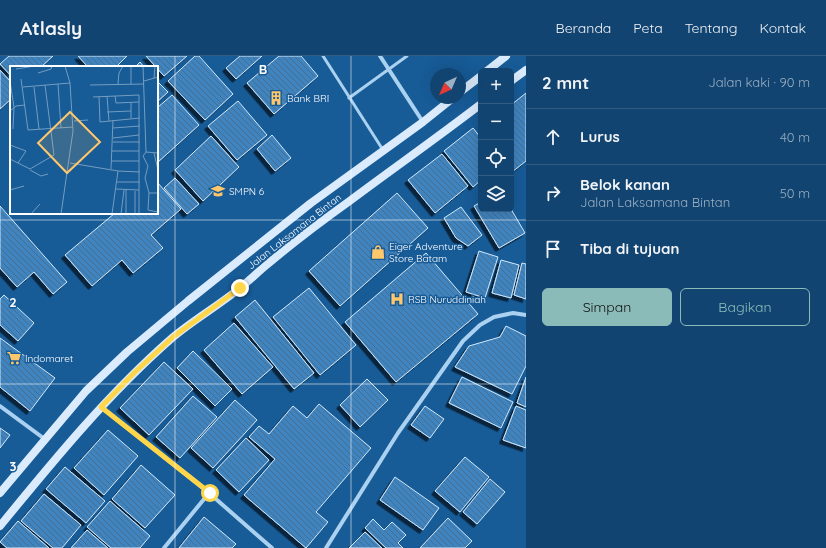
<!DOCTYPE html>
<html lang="id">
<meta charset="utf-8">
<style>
body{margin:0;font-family:Quicksand,sans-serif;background:#1e4e79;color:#f1f3f6}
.controls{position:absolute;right:12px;top:12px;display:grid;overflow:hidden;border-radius:6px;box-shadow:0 4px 16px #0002}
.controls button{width:36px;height:36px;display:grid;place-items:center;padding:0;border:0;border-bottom:1px solid #305c84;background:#114471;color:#f1f3f6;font:20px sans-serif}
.compass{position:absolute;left:430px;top:12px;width:36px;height:36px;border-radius:50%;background:#114471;box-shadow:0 4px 16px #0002;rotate:224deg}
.stop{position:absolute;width:12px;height:12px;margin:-9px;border:3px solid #ffd54a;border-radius:50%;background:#fff}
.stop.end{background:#ffd54a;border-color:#fff;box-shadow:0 1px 4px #0008}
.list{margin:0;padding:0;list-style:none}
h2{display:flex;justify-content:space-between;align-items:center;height:52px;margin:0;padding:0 16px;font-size:17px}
h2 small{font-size:13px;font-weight:400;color:#9cb0c3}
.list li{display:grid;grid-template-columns:26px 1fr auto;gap:12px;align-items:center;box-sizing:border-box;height:56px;padding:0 16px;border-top:1px solid #305c84}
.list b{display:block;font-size:15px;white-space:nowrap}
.list p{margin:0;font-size:13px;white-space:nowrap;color:#9cb0c3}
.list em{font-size:13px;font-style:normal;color:#9cb0c3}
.actions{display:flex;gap:8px;padding:12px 16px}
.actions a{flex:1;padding:9px 0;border:1px solid #8bbbb9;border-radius:6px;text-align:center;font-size:14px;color:#8bbbb9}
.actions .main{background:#8bbbb9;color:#111}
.icon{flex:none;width:22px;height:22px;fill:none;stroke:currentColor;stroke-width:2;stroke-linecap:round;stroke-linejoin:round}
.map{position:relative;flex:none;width:526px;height:492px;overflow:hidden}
header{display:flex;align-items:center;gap:24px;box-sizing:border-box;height:56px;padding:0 20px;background:#114471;border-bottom:1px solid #305c84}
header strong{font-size:19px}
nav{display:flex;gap:22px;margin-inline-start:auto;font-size:14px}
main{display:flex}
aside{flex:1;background:#114471}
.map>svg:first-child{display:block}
.building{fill:url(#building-back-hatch);stroke:#d2e9fc;filter:url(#shadow)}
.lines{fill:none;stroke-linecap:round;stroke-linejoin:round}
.service{stroke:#abd1f1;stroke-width:3}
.minor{stroke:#abd1f1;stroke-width:4}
.secondary{stroke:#d9ebfc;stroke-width:8}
.route{stroke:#ffd54a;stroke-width:5}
.grid{fill:none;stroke:#fff;stroke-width:1;stroke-opacity:0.55}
.labels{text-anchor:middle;stroke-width:3;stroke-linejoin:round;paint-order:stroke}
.poi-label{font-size:10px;fill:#fff;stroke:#175b97;text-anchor:start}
.street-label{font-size:10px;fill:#fff;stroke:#175b97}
.inset-road{fill:none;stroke:#749dc1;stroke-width:1}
.view{fill:#ffc76b;fill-opacity:0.15;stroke:#ffc76b;stroke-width:2}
.inset-edge{fill:none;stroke:#fff;stroke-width:2}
.grid-label{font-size:13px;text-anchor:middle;font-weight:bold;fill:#fff;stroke:#175b97;stroke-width:3;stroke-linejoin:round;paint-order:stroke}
</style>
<header>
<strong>Atlasly</strong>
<nav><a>Beranda</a><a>Peta</a><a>Tentang</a><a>Kontak</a></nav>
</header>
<main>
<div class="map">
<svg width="526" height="492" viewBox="0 0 526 492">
<defs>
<pattern id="building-back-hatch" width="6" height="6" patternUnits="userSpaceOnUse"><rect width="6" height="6" fill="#4084bf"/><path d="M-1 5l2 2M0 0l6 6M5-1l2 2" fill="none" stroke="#456e91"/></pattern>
<filter id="shadow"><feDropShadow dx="-3.5" dy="3.5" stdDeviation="0" flood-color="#0009"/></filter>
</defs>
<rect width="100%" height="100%" fill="#175b97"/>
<!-- building -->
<g class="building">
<path d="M9 0H53L41 11H11V20L0 8Z"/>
<path d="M78 0H127L116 11H88Z"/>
<path d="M146 0H187L164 20Z"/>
<path d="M195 0H199L233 38 205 64 168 25Z"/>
<path d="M240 0H262L236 23 226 12Z"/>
<path d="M279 0H301L318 20 274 58 247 27Z"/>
<path d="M140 6 144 11H135Z"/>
<path d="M0 14 11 26V43L0 53Z"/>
<path d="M157 25 168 36 157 46Z"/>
<path d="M526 37V105L512 116 511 114V49Z"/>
<path d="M172 39 199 69 157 107V52Z"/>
<path d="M238 45 267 79 237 104 208 70Z"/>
<path d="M473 72 481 82V124L473 131 444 95Z"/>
<path d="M272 79 291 102 275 115 257 93Z"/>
<path d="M211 80 239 111 203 145 175 114Z"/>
<path d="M442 98 468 130 435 157 408 124Z"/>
<path d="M175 122 199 148 187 158 164 132Z"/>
<path d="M157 126 181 153 151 179 163 192 133 217 122 204 92 230 65 199 115 157H157Z"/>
<path d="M397 137 428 172 340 250 309 215Z"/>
<path d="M481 146V153H511L525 177 499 192 474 150Z"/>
<path d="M0 150 67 226 53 238 34 216 17 231 0 212Z"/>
<path d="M461 151 482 179 468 190 456 182 444 162Z"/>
<path d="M479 195 498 201 485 242 466 236Z"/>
<path d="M426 197 478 258 396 326 345 266Z"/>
<path d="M501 204 519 209 511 242 492 237Z"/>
<path d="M522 207 526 208V243L514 239Z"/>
<path d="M309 232 356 289 320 319 273 261Z"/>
<path d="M4 239 34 267 18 285 0 269V243Z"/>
<path d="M255 244 314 317 294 333 235 261Z"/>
<path d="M234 267 273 311 242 338 204 294Z"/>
<path d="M506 270 526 280V310L512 338 455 311 469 290 500 281Z"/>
<path d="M0 282 55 322 30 355 0 331Z"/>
<path d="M193 295 232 333 215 350 177 312Z"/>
<path d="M164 306 193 333 149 379 120 352Z"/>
<path d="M462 321 513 346 501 372 449 347Z"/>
<path d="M526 321V351L517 347Z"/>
<path d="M367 323 388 344 360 371 340 349Z"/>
<path d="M193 340 217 361 180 402 156 381Z"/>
<path d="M235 344 257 364 213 412 191 392Z"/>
<path d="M319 348 371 392 316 456 328 466 306 492 244 439 275 403 249 381 259 370 269 378 293 350 307 362Z"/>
<path d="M425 350 444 363 430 382 411 369Z"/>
<path d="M516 350 526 354V392L503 384Z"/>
<path d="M0 372 10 379 0 392Z"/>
<path d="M108 374 138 400 104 439 74 412Z"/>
<path d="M246 382 269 404 239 436 216 414Z"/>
<path d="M465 401 489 421 460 456 435 435Z"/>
<path d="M141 409 175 439 145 472 112 443Z"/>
<path d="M65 411 105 445 86 467 46 433Z"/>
<path d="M395 421 439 452 423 474 380 444Z"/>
<path d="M490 423 505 436 477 468 463 456Z"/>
<path d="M44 438 81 469 62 492H53L21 465Z"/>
<path d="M110 445 150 480 140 492H111L87 471Z"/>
<path d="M204 461 236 488 232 492H179Z"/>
<path d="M448 462 472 485 465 492H420Z"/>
<path d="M373 463 384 474 392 466 406 479 398 487 403 492H386L365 472Z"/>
<path d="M18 465 49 492H7L0 486Z"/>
<path d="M87 474 108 492H71Z"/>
<path d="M365 476 382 492H349Z"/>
</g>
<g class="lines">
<!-- service -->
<g class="service">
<path d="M323 0 383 94"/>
<path d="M349 42 407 0"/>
</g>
<!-- minor -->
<g class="minor">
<path d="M380 0 423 66"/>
<path d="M0 350 46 384"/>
<path d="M101 351 209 437 272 492"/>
<path d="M164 492 209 437"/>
<path d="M326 492 398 377 463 285 480 269 494 261 513 257 526 259"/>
</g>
<!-- secondary -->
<g class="secondary">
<path d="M487 15 506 0"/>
<path d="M511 25 526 14"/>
<path d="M460 36 481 20"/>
<path d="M0 437 86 335 127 296 188 245 311 147 423 66 453 42"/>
<path d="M0 470C54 404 108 338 172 282 193 264 218 250 240 232 250 224 259 215 269 207 295 185 323 164 351 144 394 112 438 81 481 48"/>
</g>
</g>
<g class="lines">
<!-- route -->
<path class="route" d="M210 437 101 351 134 317 173 281 240 232"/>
</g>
<!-- grid -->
<path class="grid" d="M175 0V492M351 0V492M0 164H526M0 328H526"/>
<!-- icons -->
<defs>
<symbol id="building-bare" viewBox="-9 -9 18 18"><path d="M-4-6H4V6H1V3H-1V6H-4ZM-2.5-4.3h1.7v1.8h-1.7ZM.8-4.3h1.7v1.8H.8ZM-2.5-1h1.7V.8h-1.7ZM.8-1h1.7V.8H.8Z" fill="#ffc76b" stroke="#175b97" stroke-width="2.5" paint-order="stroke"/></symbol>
<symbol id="school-bare" viewBox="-9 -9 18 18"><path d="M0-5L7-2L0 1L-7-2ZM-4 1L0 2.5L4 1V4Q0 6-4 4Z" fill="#ffc76b" stroke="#175b97" stroke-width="2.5" paint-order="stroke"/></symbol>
<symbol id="shop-bare" viewBox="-9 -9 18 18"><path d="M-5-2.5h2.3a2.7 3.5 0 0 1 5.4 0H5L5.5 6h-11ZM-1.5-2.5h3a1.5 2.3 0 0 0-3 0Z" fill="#ffc76b" stroke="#175b97" stroke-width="2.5" paint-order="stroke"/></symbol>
<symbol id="hospital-bare" viewBox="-9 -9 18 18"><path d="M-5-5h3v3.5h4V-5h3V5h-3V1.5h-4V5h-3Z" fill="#ffc76b" stroke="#175b97" stroke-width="2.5" paint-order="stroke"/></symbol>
<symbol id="supermarket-bare" viewBox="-9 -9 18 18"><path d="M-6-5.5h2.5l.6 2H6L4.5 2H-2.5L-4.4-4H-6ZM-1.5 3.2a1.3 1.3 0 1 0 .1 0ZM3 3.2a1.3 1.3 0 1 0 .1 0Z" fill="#ffc76b" stroke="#175b97" stroke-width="2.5" paint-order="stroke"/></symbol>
</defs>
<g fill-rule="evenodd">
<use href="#building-bare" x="266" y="32" width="20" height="20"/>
<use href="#school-bare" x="208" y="125" width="20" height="20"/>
<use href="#shop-bare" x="368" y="186" width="20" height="20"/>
<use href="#hospital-bare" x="387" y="233" width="20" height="20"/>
<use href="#supermarket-bare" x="4" y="292" width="20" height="20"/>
</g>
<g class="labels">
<!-- poi labels -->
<g class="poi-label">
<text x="287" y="46">Bank BRI</text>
<text x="229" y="139">SMPN 6</text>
<text x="389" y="194">Eiger Adventure<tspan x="389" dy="12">Store Batam</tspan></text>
<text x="408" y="247">RSB Nuruddiniah</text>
<text x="25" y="306">Indomaret</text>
</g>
<!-- street labels -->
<g class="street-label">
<text transform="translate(294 175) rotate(-38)" y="4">Jalan Laksamana Bintan</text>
</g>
</g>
<!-- overview -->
<g transform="translate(10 10)">
<rect width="148" height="148" fill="#175b97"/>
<path class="inset-road" d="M121 0V18M133 0 136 86 133 90 138 100 135 112 139 127M6 3 25 0M28 7 41 3 42 0M144 12 145 0M11 13 18 64 63 61M0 15 4 41 3 63M134 15 148 11M48 18 51 62M108 18 109 7 113 0M80 19 134 18M13 21 60 17M24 21 29 63M97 30 99 55M105 30 106 37 129 36M83 31 129 29V148M89 31 90 56 130 52M121 37V52M0 45 6 40 15 39M97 46 121 45M64 55 78 54M103 62 130 60M103 72 129 69M103 76H130M0 79 16 85 8 97M102 85H129M136 86 148 87M144 87 148 104M0 93 20 103 44 89 35 19M101 95H129M60 97 108 105 130 106M101 103 103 54M20 104 31 110 38 108M107 116H130M106 123 129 124M0 124 14 120M125 125V148M148 127H139L138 144 148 146M21 148 30 138M51 148 63 65 60 17 55 0M102 148 108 105M111 148 114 124M116 148V124"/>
<path class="view" d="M60 46 90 76 57 107 28 77Z"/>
<rect width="148" height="148" class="inset-edge"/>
</g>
<g class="grid-label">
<text x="263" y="18">B</text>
<text x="13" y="251">2</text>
<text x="13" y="415">3</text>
</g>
</svg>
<div class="controls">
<button>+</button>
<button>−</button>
<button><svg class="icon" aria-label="locate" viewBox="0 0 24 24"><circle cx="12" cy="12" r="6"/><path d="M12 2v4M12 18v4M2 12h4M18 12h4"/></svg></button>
<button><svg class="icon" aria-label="layers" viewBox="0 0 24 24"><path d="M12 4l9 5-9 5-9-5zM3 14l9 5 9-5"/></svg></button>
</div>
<svg class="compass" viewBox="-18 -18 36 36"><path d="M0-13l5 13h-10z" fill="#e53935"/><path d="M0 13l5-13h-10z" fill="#9cb0c3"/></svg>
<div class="stop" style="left:210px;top:437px"></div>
<div class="stop end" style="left:240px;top:232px"></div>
</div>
<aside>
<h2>2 mnt<small>Jalan kaki · 90 m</small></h2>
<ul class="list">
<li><svg class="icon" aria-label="ahead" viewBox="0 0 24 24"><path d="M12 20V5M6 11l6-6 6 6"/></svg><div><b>Lurus</b></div><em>40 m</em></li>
<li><svg class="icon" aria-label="right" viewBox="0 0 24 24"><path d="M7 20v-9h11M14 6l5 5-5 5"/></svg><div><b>Belok kanan</b><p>Jalan Laksamana Bintan</p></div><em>50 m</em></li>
<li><svg class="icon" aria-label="arrive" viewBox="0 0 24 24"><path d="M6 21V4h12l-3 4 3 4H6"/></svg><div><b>Tiba di tujuan</b></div></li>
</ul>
<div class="actions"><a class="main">Simpan</a><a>Bagikan</a></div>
</aside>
</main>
